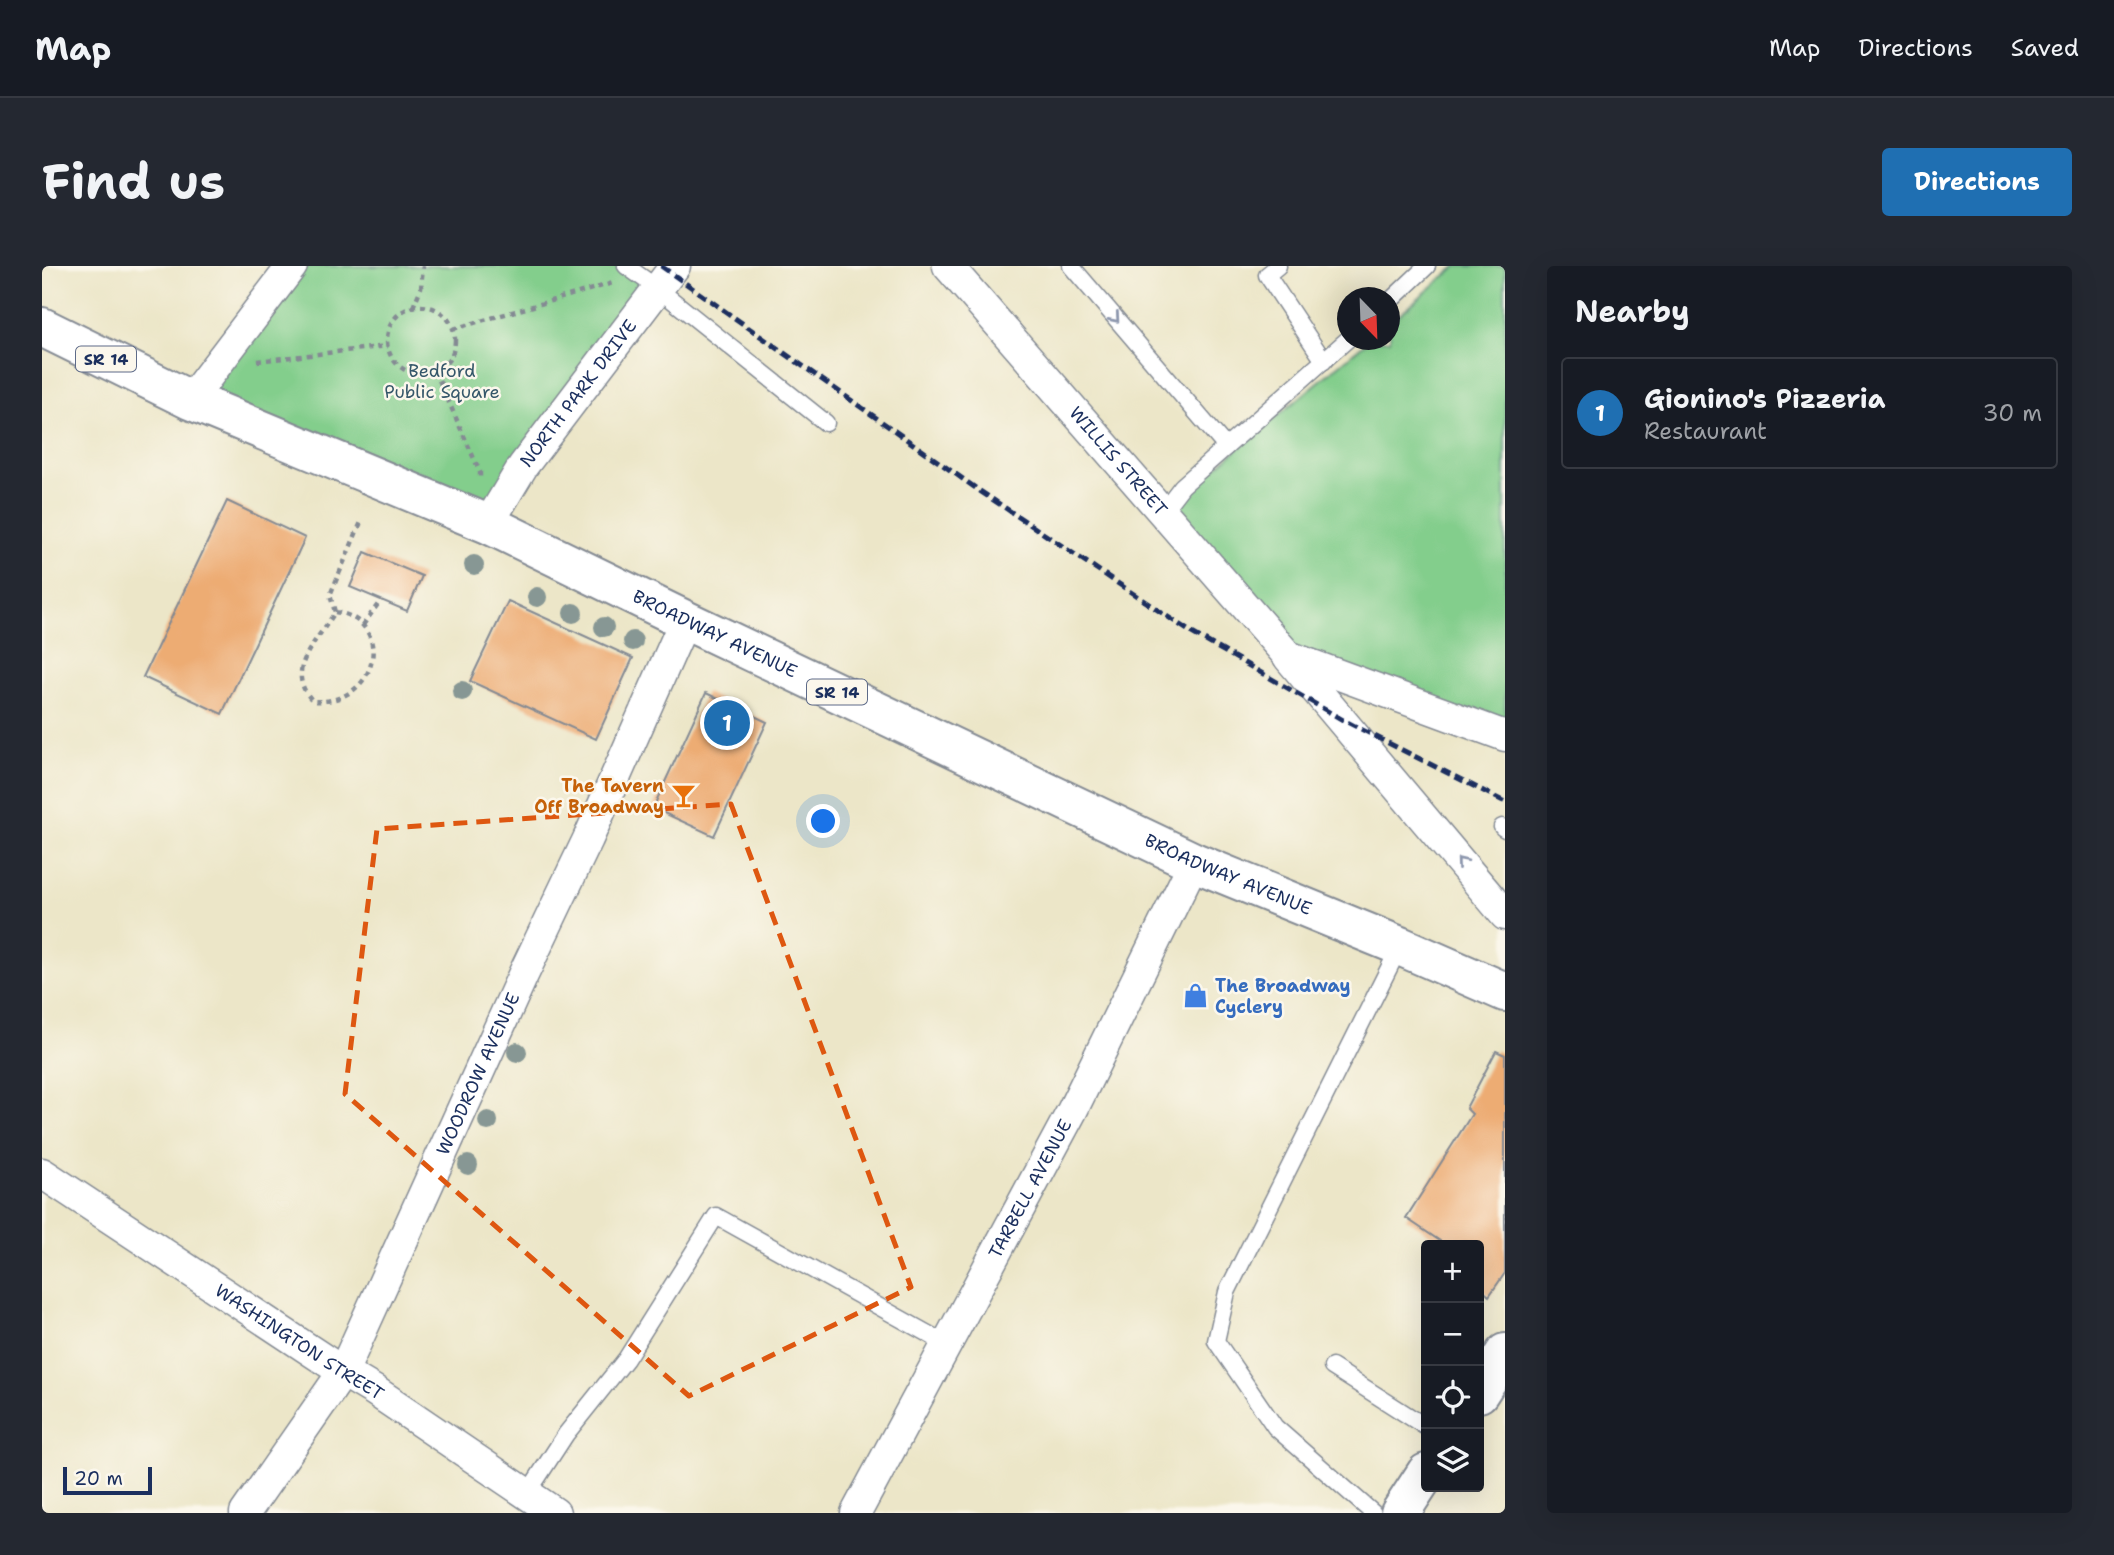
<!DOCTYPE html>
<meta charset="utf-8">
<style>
body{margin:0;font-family:"Shantell Sans",sans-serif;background:#242831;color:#f1f3f6}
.controls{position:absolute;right:21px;bottom:21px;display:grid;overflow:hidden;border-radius:7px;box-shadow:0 7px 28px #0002}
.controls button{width:63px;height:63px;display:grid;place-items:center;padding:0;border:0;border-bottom:2px solid #363941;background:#171b24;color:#f1f3f6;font:35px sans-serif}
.compass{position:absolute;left:1295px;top:21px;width:63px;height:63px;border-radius:50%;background:#171b24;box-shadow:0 7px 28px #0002;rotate:157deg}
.scale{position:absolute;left:21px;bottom:18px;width:89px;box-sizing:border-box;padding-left:7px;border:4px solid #1b2f5e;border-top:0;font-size:19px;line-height:24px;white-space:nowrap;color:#1b2f5e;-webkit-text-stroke:5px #fbf7ec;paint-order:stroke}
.you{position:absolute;left:782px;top:556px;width:24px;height:24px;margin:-18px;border:5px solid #fff;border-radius:50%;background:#1a73e8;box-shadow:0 0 0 10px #1a73e833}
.badge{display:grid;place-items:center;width:46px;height:46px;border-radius:50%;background:#1f6fb2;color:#fff;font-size:23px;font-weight:700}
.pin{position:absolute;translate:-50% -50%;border:4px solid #fff;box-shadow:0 2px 7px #0006}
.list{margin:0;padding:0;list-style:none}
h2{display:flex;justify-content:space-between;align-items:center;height:91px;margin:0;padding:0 28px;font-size:30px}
h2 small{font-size:23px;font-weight:400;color:#9ea1a6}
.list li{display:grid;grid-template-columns:46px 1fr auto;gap:21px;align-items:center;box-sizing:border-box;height:112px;margin:0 14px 14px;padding:0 14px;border:2px solid #363941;border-radius:7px}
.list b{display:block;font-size:26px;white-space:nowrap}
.list p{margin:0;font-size:23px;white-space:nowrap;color:#9ea1a6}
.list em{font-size:23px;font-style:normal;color:#9ea1a6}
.icon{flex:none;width:38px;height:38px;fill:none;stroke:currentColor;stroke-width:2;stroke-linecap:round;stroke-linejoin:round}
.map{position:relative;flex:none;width:1463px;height:1247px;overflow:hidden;border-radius:7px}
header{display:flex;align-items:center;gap:42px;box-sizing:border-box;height:98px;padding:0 35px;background:#171b24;border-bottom:2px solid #363941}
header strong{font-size:33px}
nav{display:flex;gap:38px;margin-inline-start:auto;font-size:24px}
.intro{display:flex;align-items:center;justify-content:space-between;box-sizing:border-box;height:168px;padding:0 42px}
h1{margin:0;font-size:49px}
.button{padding:18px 32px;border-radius:7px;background:#1f6fb2;color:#fff;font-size:24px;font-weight:700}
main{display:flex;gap:42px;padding:0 42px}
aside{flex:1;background:#171b24;border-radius:7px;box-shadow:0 7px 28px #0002}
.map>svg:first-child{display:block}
.green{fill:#83ce8c;stroke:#4f7e75;stroke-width:2}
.building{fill:#edac73}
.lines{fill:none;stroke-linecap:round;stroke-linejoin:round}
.lane-casing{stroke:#848a93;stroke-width:19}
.street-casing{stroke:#848a93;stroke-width:33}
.secondary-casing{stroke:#848a93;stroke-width:42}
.primary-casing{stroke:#848a93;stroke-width:42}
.path{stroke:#848a93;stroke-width:4.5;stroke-dasharray:5 5;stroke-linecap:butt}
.lane{stroke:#fff;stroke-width:16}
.street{stroke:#fff;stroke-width:30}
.secondary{stroke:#fff;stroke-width:38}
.primary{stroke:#fff;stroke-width:38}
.rail{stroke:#1b2f5e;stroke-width:5;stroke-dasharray:10 5;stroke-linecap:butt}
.tree{fill:#879794}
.oneway{stroke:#8d97ae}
.marked{fill:none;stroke:#de5710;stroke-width:5;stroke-dasharray:14 9;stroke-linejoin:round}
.labels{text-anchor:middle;stroke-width:5;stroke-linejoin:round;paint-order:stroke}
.shield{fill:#fbf7ec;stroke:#5e6b89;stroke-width:2}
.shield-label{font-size:16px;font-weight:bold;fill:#1b2f5e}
.park-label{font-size:18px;fill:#35576a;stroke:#fbf7ec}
.street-label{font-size:18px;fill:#1b2f5e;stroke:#fbf7ec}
.food-label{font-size:18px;font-weight:bold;fill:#c56008;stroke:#fbf7ec;text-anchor:end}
.shop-label{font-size:18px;font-weight:bold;fill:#366cbe;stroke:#fbf7ec;text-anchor:start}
</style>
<header>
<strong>Map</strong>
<nav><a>Map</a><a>Directions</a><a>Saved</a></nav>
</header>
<div class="intro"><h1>Find us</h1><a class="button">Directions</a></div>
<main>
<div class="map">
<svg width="1463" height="1247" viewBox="0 0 1463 1247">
<rect width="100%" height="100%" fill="#fbf7ec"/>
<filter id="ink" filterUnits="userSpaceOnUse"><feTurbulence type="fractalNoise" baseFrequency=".0143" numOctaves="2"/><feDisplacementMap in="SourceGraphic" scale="14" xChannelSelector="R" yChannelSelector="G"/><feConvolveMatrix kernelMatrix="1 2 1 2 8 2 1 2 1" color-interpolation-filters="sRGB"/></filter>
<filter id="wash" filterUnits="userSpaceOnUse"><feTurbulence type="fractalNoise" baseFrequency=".00686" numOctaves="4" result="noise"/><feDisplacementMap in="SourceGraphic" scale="28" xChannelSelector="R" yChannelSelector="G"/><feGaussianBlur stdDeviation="1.57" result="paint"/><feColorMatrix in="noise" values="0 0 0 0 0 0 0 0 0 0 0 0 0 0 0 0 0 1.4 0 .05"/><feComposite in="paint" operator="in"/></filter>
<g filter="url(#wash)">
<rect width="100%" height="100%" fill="#ece6c8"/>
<!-- green -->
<g class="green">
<path d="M251 0H585L615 22 446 258 148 134Z"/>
<path d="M1415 0H1463V470L1246 390 1120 246 1327 74H1348V56Z"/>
</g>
<g id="blocks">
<!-- building -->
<g class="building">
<path d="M185 235 263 272 180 448 101 411Z"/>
<path d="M323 286 380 310 365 345 308 321Z"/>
<path d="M466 335 591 392 554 473 428 415Z"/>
<path d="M664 427 725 456 672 570 611 542Z"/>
<path d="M1454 785 1463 789V1007L1447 1030 1437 1021V979H1404L1364 952 1430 848 1424 842Z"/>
</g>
</g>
</g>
<g filter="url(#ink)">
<use href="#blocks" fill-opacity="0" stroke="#848a93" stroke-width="2"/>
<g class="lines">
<defs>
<g id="lane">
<path d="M584 0 615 22 784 157"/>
<path d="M1029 0 1184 181"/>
<path d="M1236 0 1225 9 1282 95"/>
<path d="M1348 35 1385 0"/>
<path d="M1120 246 1140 220 1306 73"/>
<path d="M1460 561 1463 563"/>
<path d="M1290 1101 1384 1161"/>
<path d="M485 1228 524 1168 584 1093 674 950 906 1079"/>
<path d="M1331 1247 1233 1161 1174 1075 1185 1026 1358 680"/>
</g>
<g id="street">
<path id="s1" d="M906 0 1246 390 1463 470"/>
<path d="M148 134 250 0"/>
<path id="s2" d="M446 258 481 200 633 0"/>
<path d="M1247 392 1463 649"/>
<path id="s3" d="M0 907 301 1106 333 1125 513 1247"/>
<path id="s4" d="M203 1247 301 1106 481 709 546 573 643 354"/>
<path id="s5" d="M814 1247 1030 845 1152 596"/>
</g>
<g id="secondary">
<path d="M1437 1127 1463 1087"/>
<path d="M1358 1247 1384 1207"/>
</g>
<g id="primary">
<path id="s6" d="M0 61 148 134 446 258 643 354 1152 596 1358 680 1463 726"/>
</g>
</defs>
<!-- lane casing -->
<use href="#lane" class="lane-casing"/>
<!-- street casing -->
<use href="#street" class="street-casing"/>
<!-- secondary casing -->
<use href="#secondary" class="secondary-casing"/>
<!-- primary casing -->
<use href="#primary" class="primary-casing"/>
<!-- path -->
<g class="path">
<circle cx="379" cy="74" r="34"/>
<path d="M371 41 379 22 381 0"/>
<path d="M411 63 571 17"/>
<path d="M215 95 346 80"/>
<path d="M393 105 438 206V211"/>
<path d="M293 346C353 354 338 440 271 435 240 404 276 375 293 346L288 329 319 256"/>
<path d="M321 359 339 334"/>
</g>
<!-- lane -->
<use href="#lane" class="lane"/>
<!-- street -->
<use href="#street" class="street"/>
<!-- secondary -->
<use href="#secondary" class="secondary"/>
<!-- primary -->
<use href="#primary" class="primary"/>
<!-- rail -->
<path class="rail" d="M619 0 935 223 1150 367 1301 454 1463 536"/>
</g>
<!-- trees -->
<g class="tree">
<circle cx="432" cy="299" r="10"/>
<circle cx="495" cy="331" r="10"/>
<circle cx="531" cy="347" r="10"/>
<circle cx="562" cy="361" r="10"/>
<circle cx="591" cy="375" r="10"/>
<circle cx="420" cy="425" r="10"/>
<circle cx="475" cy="786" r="10"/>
<circle cx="446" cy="855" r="10"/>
<circle cx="426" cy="899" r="10"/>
</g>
<!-- one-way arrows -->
<defs><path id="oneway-chevron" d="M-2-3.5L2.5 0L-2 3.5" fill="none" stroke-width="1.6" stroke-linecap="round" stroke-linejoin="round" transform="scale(1.75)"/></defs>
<g class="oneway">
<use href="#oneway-chevron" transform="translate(1073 52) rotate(49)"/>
<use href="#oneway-chevron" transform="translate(1419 596) rotate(-130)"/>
</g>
</g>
<!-- marked area -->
<path class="marked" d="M689 538 869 1021 647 1130 303 828 335 563Z"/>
<!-- icons -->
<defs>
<symbol id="bar-bare" viewBox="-9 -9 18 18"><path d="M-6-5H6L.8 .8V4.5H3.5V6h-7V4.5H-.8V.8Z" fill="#e8710a" stroke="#fbf7ec" stroke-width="2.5" paint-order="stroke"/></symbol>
<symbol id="shop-bare" viewBox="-9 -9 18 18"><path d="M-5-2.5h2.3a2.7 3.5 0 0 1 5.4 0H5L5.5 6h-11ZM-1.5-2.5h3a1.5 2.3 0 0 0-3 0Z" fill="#3f7fe0" stroke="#fbf7ec" stroke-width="2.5" paint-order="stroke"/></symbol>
</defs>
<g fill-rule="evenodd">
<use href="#bar-bare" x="624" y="512" width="35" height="35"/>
<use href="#shop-bare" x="1136" y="712" width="35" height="35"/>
</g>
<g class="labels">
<!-- shield labels -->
<g class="shield">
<rect x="34" y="80.5" width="60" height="25" rx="5"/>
<rect x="765" y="413.5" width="60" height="25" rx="5"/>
</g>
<g class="shield-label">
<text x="64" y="99">SR 14</text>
<text x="795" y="432">SR 14</text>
</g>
<!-- park labels -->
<g class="park-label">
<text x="400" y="111">Bedford<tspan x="400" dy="21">Public Square</tspan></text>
</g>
<!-- street labels -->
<g class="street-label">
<text dy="6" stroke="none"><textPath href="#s2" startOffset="159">NORTH PARK DRIVE</textPath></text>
<text dy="6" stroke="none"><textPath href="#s1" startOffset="259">WILLIS STREET</textPath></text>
<text dy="6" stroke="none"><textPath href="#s6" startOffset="740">BROADWAY AVENUE</textPath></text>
<text dy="6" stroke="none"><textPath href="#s6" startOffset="1307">BROADWAY AVENUE</textPath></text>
<text dy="6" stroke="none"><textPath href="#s4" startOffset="499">WOODROW AVENUE</textPath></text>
<text dy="6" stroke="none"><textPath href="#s5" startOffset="368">TARBELL AVENUE</textPath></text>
<text dy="6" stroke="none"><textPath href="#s3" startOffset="308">WASHINGTON STREET</textPath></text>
</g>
<!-- food labels -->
<g class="food-label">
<text x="622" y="526">The Tavern<tspan x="622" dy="21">Off Broadway</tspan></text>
</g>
<!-- shop labels -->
<g class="shop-label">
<text x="1173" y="726">The Broadway<tspan x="1173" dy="21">Cyclery</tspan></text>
</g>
</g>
</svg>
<div class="controls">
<button>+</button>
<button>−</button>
<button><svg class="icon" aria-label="locate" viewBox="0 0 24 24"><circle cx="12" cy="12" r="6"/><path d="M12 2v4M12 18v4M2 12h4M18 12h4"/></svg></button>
<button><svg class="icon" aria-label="layers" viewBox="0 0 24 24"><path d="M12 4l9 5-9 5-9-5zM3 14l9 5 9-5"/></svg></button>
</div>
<svg class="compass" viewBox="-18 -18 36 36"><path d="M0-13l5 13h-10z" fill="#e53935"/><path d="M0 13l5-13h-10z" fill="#9ea1a6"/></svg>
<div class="scale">20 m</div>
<div class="you"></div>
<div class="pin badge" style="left:685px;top:457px">1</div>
</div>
<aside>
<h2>Nearby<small></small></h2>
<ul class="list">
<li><span class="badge">1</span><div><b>Gionino's Pizzeria</b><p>Restaurant</p></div><em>30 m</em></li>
</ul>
</aside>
</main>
